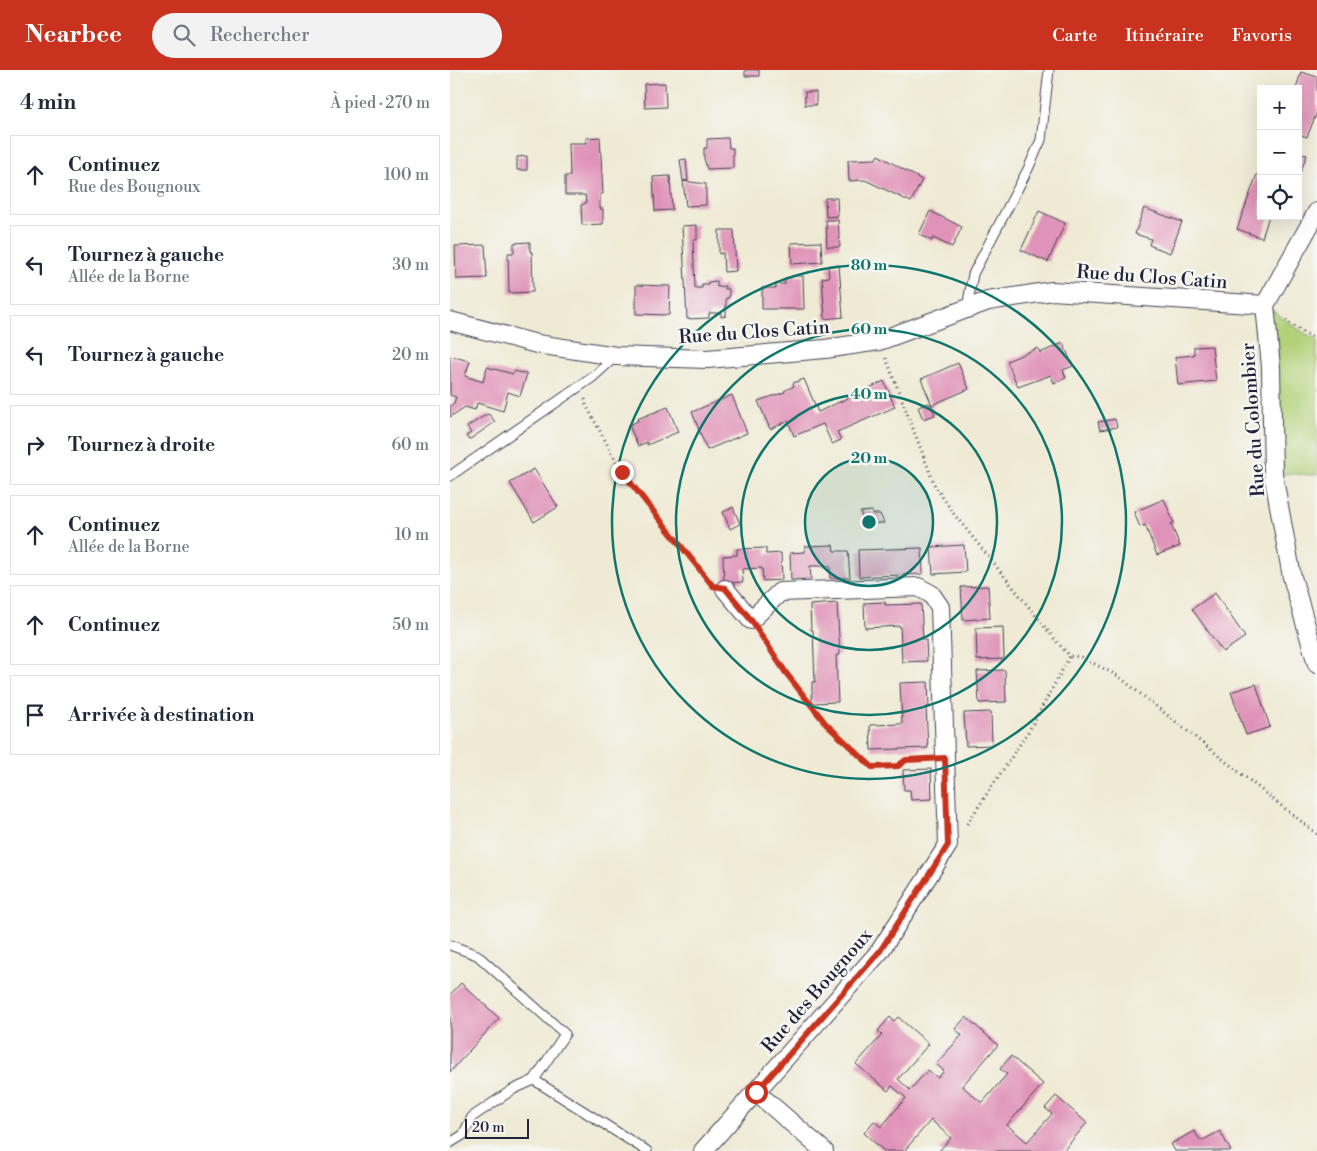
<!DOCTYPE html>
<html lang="fr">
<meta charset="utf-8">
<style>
body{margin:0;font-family:"Libre Bodoni",serif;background:#f2f2f3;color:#1f2937}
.controls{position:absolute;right:15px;top:15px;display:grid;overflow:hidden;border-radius:0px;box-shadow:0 5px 20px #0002}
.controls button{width:45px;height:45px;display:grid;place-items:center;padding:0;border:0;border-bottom:1px solid #e0e1e3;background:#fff;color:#1f2937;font:25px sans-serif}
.scale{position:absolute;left:15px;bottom:12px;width:64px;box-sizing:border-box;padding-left:5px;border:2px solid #22223b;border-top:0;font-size:14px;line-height:18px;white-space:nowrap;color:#22223b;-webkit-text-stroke:4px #f6f6f2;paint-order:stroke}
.stop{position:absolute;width:15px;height:15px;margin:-11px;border:4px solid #c8321e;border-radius:50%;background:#fff}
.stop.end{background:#c8321e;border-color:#fff;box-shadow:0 1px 5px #0008}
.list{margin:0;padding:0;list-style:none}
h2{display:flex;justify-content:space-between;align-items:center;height:65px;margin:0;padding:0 20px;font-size:21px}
h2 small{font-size:16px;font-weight:400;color:#747a83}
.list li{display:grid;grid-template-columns:32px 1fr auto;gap:15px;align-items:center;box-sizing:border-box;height:80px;margin:0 10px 10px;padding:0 10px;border:1px solid #e0e1e3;border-radius:0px}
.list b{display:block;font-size:19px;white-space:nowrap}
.list p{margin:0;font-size:16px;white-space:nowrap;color:#747a83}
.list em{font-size:16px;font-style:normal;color:#747a83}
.icon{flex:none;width:28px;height:28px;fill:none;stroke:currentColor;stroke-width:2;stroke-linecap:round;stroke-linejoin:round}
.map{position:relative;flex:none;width:867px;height:1081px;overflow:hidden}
header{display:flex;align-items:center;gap:30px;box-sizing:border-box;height:70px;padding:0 25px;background:#c8321e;color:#fff}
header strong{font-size:24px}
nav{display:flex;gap:28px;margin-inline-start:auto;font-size:18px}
.search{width:350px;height:45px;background:#f2f2f3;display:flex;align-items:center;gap:12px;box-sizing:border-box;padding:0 18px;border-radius:28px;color:#747a83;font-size:19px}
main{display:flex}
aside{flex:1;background:#fff}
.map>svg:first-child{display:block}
.green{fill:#b2d27a;stroke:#6a7a5a}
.building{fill:#e093b8}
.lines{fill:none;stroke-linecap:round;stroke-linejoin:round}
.service-casing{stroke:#414052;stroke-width:11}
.minor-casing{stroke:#414052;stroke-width:20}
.path{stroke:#414052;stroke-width:3;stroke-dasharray:1 4;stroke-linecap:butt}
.service{stroke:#fff;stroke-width:9}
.minor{stroke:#fff;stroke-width:18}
.route{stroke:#c8321e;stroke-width:6}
.ring{fill:none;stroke:#0f766e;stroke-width:2.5}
.labels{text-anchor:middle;stroke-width:5;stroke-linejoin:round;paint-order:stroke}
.street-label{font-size:19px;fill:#22223b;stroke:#f6f6f2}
.centre{fill:#0f766e;stroke:#f6f6f2;stroke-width:2.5}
.ring-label{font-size:15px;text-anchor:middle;font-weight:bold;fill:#0f766e;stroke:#f6f6f2;stroke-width:5;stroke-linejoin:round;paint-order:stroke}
</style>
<header>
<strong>Nearbee</strong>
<div class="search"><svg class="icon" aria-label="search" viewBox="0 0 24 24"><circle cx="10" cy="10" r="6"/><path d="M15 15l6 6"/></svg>Rechercher</div>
<nav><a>Carte</a><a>Itinéraire</a><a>Favoris</a></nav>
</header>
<main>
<aside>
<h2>4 min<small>À pied · 270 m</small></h2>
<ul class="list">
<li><svg class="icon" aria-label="ahead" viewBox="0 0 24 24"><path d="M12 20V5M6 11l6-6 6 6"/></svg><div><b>Continuez</b><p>Rue des Bougnoux</p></div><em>100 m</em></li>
<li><svg class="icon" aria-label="left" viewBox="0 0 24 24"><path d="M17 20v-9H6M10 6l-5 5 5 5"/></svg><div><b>Tournez à gauche</b><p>Allée de la Borne</p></div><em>30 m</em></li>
<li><svg class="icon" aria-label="left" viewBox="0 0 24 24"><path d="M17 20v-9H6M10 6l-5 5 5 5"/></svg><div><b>Tournez à gauche</b></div><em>20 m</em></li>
<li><svg class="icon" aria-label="right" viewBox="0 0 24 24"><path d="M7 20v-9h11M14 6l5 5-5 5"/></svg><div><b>Tournez à droite</b></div><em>60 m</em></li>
<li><svg class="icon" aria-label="ahead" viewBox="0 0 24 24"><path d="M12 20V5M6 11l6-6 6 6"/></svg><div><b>Continuez</b><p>Allée de la Borne</p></div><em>10 m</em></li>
<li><svg class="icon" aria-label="ahead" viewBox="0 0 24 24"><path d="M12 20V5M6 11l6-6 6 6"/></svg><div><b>Continuez</b></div><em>50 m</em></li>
<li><svg class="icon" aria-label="arrive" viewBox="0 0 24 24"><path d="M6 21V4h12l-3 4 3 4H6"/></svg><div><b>Arrivée à destination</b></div></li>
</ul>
</aside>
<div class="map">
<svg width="867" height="1081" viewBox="0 0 867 1081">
<rect width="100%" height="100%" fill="#f6f6f2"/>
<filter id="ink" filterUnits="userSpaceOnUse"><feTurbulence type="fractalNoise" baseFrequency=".02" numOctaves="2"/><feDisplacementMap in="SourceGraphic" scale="10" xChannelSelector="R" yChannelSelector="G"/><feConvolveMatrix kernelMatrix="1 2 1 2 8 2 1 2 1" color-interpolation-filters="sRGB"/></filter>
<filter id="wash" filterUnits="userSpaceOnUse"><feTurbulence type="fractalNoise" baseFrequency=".0096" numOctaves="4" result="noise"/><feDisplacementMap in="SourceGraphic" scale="20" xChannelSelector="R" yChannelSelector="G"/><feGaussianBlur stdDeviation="1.12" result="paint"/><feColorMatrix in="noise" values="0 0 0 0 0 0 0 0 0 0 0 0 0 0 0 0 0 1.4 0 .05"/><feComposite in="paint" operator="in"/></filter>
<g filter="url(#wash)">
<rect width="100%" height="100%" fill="#efead4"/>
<!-- green -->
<path class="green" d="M815 235 854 263 867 269V405L823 403Z"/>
<g id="blocks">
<!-- building -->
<g class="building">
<rect x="295" y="0" width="14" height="6"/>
<path d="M851 2 867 7V42L857 67 848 64V19H846Z"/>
<path d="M215 13 216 37 195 38 194 14Z"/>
<rect x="355" y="22" width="11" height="13"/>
<path d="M150 67 153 124H150V139H153V154L132 155 131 135 136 133 135 125H115V106H120L119 73H137L136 68Z"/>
<path d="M278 68 279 78H283V98L257 99 254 88V78H257V69Z"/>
<path d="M848 83 857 85 851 101 848 100Z"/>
<path d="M428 85 472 110 461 132 415 110 399 111 398 90 426 89Z"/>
<path d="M77 86V100H67V87Z"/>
<path d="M236 89 238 110 233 111 230 90Z"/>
<path d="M807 104 811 106V146H819L812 168 787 159Z"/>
<path d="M220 106 222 140 205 141 203 107Z"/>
<path d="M233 111 256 114V135L236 136Z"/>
<path d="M375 128H387L388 146 376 147Z"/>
<path d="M694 138 732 152 720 183 699 175 701 169 685 164Z"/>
<path d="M480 141 512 157 502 177 483 168 482 171 469 164Z"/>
<path d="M589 141 615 153 598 192 571 180Z"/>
<path d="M376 150H388L390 177H377Z"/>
<path d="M247 155V170H243L245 218H252V214H258V212L267 211V217L275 216V219H279V228H276V246L271 247V243H259V248L237 249 232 156Z"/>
<path d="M269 160H284L286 201 274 202 273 183 269 184Z"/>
<path d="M80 172V182H82L83 222 59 223 58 183H64V173Z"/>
<path d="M371 172 372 192 342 194 341 173Z"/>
<path d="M35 175 37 208 6 209 5 176Z"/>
<path d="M389 195 393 247 375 249 372 208 379 207 378 196Z"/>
<path d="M342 206H353L354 239H312V218H326V214H335V208L342 207Z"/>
<path d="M186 215 220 216 219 245 186 244Z"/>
<path d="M613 273 623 296 613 300 616 308 604 313 601 305 568 317 557 291 588 278 590 283Z"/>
<path d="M762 276 766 311 728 315 725 287 744 285V277Z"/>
<path d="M0 286 20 291 15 306 33 312 37 297 63 304 64 301 77 304 70 326 58 322 53 341 27 333 25 340 15 337 0 347V336L4 333 6 327 0 325Z"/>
<path d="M508 293 519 319 482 335 471 309Z"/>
<path d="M354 309 368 342 434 311 445 337 387 362 391 370 382 374 373 354 344 366 338 351 320 359 308 331 335 322 334 321 344 316 343 313Z"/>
<path d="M282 325 297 363 257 380 242 342Z"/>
<path d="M479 333 482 337 485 345 473 349 468 337Z"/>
<path d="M218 337 228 362 197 375V372L188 376 179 355 188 351 187 349Z"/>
<path d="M37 344 40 345 45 352 19 370 16 366 21 363 17 357Z"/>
<path d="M665 349 667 357 650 360 648 352Z"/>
<path d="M84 399 108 437 84 452 60 413Z"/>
<path d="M714 429 724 453 721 454 730 476 707 485 695 455 690 457 684 442Z"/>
<path d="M283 437 290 454 280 459 273 442Z"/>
<path d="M422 441V444H430L434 453 415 454 410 442Z"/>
<path d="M383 475 384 481H398L400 508H380V496H360L361 509 341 510 340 483 355 482V476Z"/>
<path d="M514 475 516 502 483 504 481 477Z"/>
<path d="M316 478V484L331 483 332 510 313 511 312 498 292 499 293 512 274 513 273 486 287 485V479Z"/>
<path d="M472 478 473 504 409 507 408 480Z"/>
<path d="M538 516 540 548 513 550 511 517Z"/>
<path d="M765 523 795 567 773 582 742 539Z"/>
<path d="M435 532V535L471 534 473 570H476L477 591 452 592 450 556 415 558 414 533Z"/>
<path d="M387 533 390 585H386L388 632 362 633V612H365L363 560H361L360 535Z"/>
<path d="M553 557 554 589 527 590 526 558Z"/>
<path d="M555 600 556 632 529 633 527 601Z"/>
<path d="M478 612 479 637H476L478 678 421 680 420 655 452 654 450 613Z"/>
<path d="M806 614 820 657 796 665 781 622Z"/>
<path d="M541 642 542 675 516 676 514 643Z"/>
<path d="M481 699 482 729 461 730 460 720H454L453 700Z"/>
<path d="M11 913 49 948 0 1002V925Z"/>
<path d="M440 947 444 951 448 947 479 974 448 1009 460 1020 478 1000 488 1008 494 1001 486 994 512 965 505 959 516 947 548 975 512 1016 532 1033 557 1004 550 999 561 986 593 1014 557 1055 577 1072 602 1044 595 1038 606 1026 637 1053 613 1081H489L501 1068 481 1050 454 1081H434L414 1063 424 1051 431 1057 456 1028 442 1016 438 1021 406 994 432 965 428 961Z"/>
<path d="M744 1061 751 1071 770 1061 781 1081H725L721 1074Z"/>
</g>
</g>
</g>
<g filter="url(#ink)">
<use href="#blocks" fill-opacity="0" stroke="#414052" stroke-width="1"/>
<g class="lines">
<defs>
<g id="service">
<path d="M517 238 523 204 578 99 591 70 599 0"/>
<path d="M0 406 143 307 166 286"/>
<path d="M0 875 27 885 115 964 84 1010"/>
<path d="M0 1073 13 1065 22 1047 62 1020 84 1010 197 1081"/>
</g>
<g id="minor">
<path d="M867 142 815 235 821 297 823 403 842 507 867 594"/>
<path d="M0 251 87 274 166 286 257 289 375 279 429 271 538 231 602 221 815 235"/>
<path d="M306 1022 374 1081"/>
<path d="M253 1081 430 881 498 775 490 537 481 524 468 517 330 522 301 550 275 519"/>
</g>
</defs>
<!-- service casing -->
<use href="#service" class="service-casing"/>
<!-- minor casing -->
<use href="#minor" class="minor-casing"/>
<!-- path -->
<g class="path">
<path d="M836 250 854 263 867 269"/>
<path d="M436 288 485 416 504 444 607 572 620 586 631 587 668 606 867 764"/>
<path d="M135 329 136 335 172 402 258 511"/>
<path d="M311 565 336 603 376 654 422 697 448 696 456 690 478 689"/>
<path d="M517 754 580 659 620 586"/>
</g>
<!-- service -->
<use href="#service" class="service"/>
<!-- minor -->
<use href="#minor" class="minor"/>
</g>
</g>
<g class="lines" filter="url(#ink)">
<!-- route -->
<path class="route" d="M172 402 263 516 275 518 301 550 336 603 376 654 422 697 448 696 456 690 495 688 498 775 430 881 306 1022"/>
</g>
<!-- distance rings -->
<circle cx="419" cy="452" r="64" fill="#0f766e" fill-opacity=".12"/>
<g class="ring">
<circle cx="419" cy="452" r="64"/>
<circle cx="419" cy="452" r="128"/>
<circle cx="419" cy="452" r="193"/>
<circle cx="419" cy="452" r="257"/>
</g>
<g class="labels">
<!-- street labels -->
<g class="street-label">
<text transform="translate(702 206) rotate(4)" y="7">Rue du Clos Catin</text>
<text transform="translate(304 261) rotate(-4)" y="7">Rue du Clos Catin</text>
<text transform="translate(802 350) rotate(-94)" y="7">Rue du Colombier</text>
<text transform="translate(366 920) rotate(-49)" y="7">Rue des Bougnoux</text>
</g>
</g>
<circle cx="419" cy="452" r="8" class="centre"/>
<g class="ring-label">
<text x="419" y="200">80 m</text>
<text x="419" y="264">60 m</text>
<text x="419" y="329">40 m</text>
<text x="419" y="393">20 m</text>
</g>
</svg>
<div class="controls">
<button>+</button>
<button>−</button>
<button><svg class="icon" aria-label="locate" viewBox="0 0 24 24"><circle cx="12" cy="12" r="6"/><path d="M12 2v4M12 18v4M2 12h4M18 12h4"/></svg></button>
</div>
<div class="scale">20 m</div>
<div class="stop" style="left:306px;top:1022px"></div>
<div class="stop end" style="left:172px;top:402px"></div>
</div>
</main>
